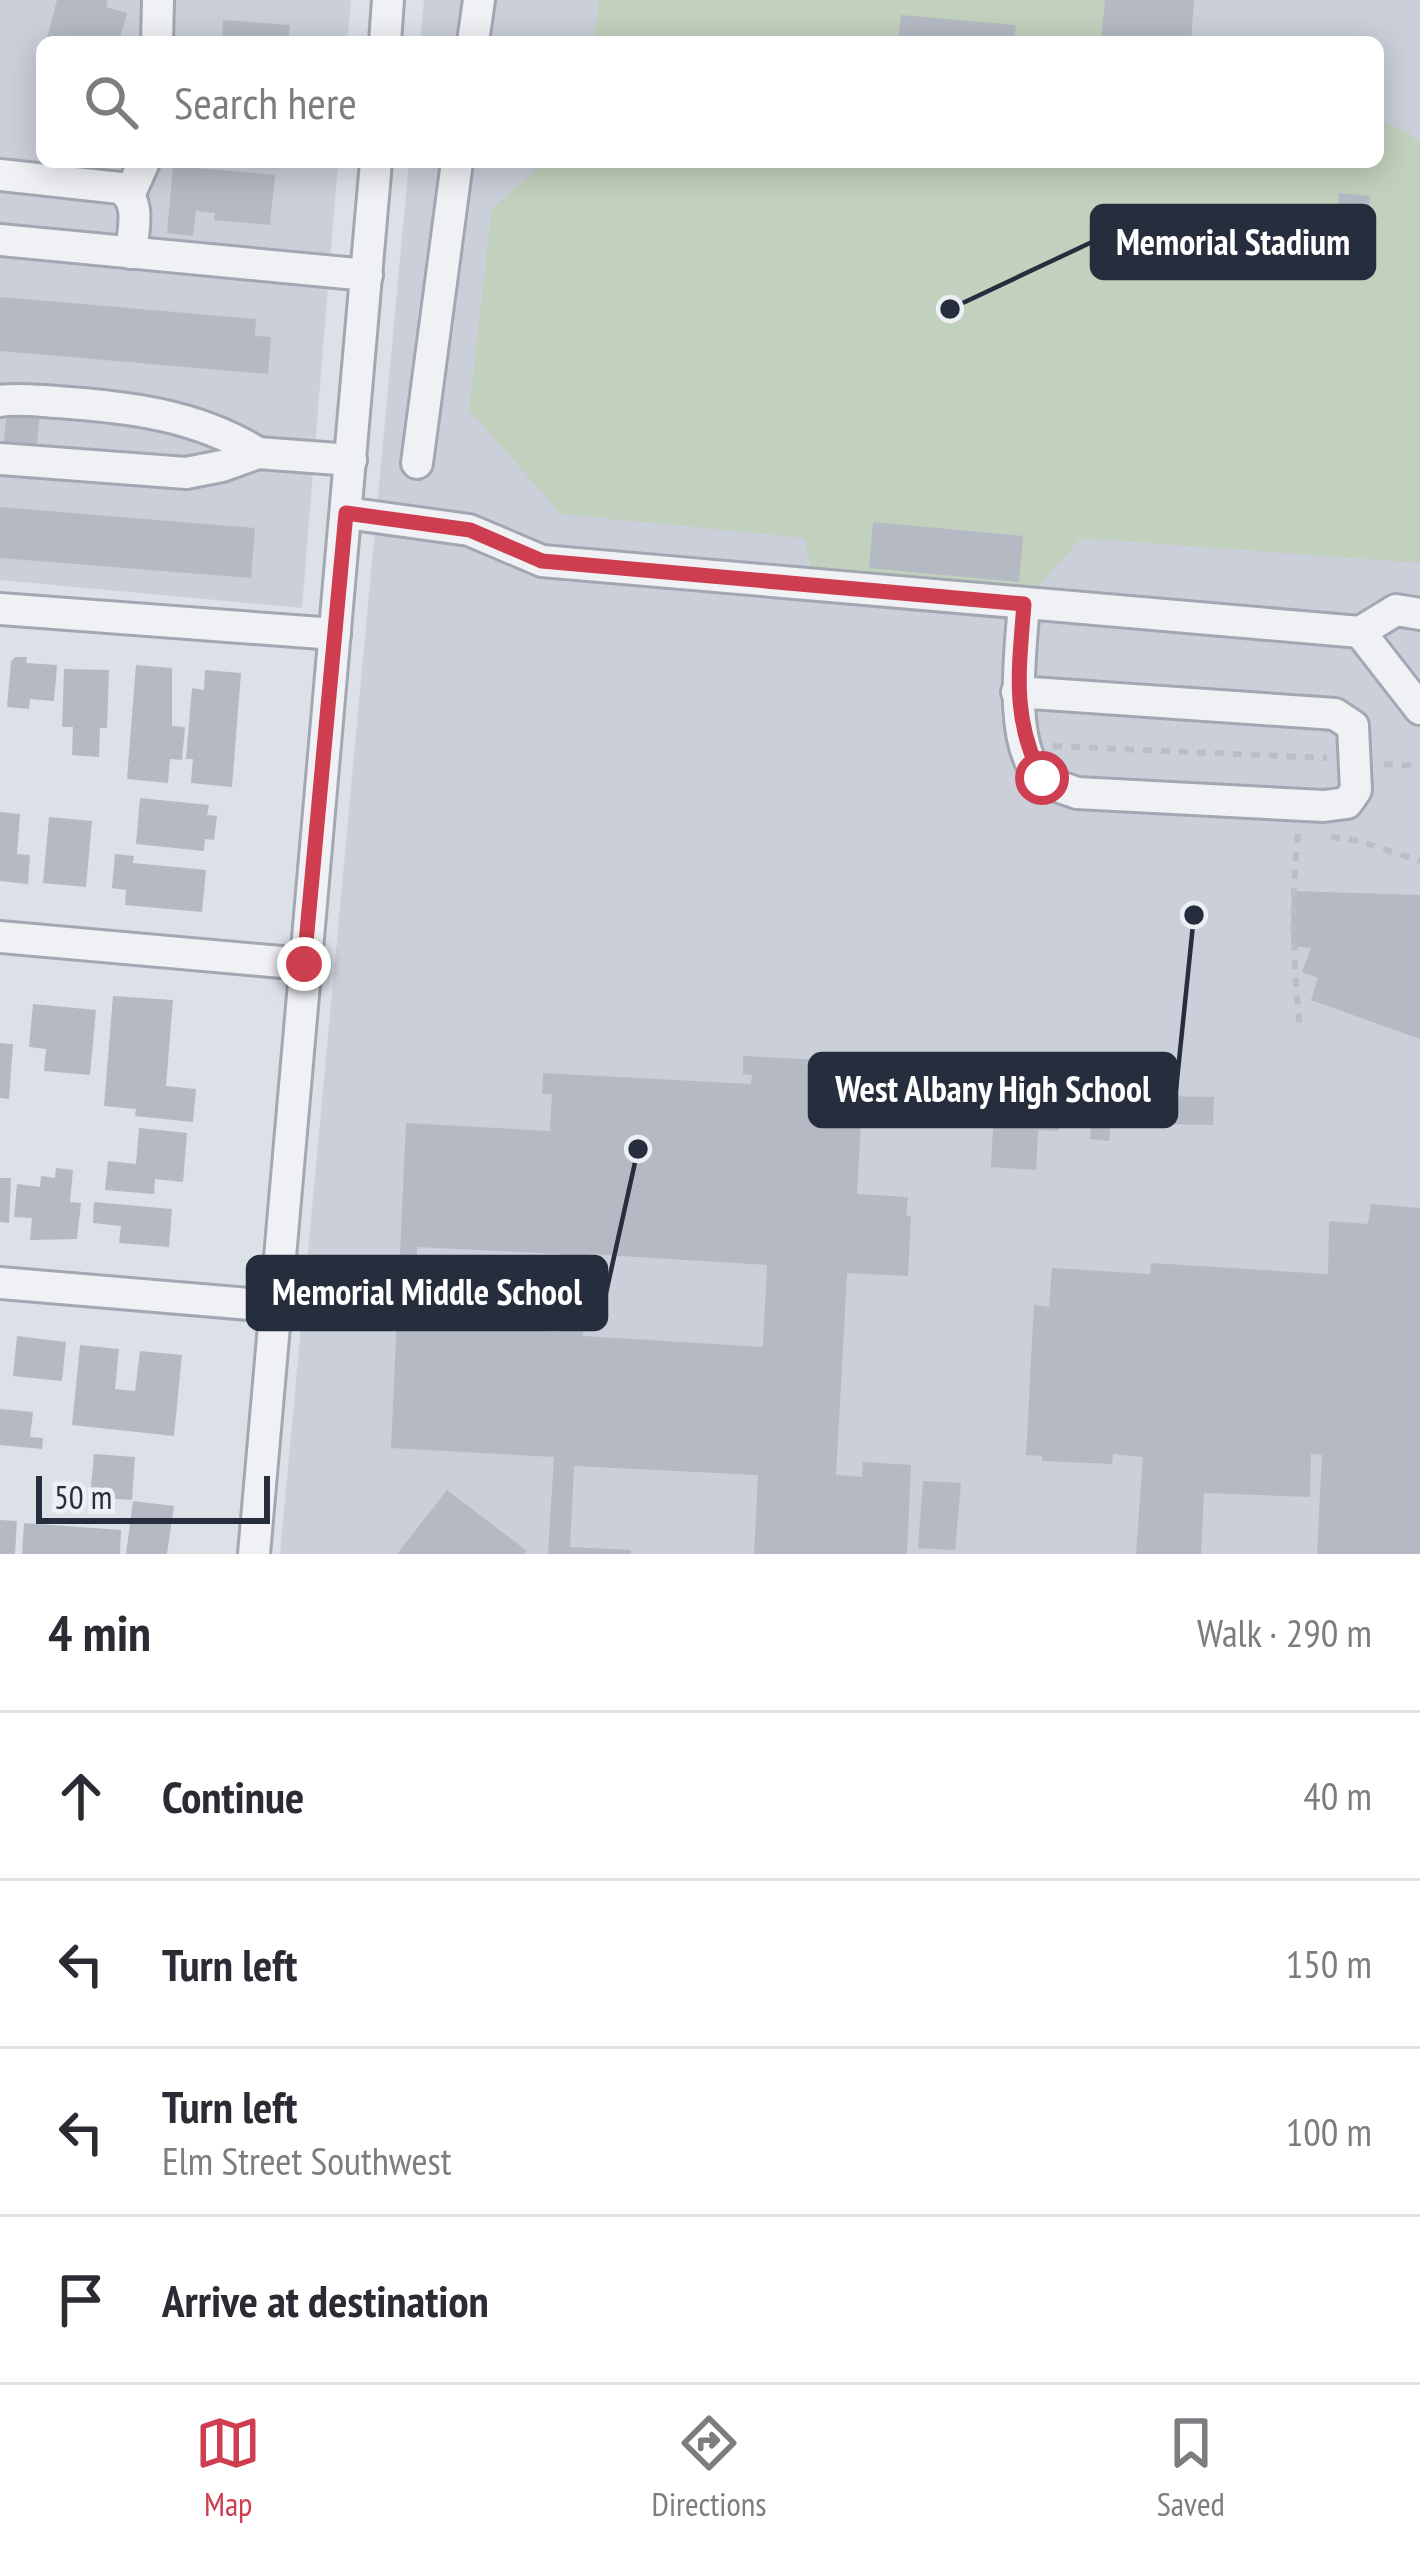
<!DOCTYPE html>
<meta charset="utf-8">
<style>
body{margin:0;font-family:"PT Sans Narrow",sans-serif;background:#f7f7f7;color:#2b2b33}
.scale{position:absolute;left:36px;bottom:30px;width:234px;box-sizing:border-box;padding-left:12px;border:6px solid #262e3d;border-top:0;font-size:33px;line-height:42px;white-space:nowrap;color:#262e3d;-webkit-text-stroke:9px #eceff5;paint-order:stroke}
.stop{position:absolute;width:36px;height:36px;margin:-27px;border:9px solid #cf3e50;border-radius:50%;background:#fff}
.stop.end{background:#cf3e50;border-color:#fff;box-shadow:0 3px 12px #0008}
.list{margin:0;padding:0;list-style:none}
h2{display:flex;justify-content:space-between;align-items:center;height:156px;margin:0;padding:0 48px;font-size:51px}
h2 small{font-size:39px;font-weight:400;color:#7c7c81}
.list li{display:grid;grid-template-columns:78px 1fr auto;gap:36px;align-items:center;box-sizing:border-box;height:168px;padding:0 48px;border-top:3px solid #e1e1e2}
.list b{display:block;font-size:45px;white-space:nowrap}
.list p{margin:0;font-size:39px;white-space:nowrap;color:#7c7c81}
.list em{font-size:39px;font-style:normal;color:#7c7c81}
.icon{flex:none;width:66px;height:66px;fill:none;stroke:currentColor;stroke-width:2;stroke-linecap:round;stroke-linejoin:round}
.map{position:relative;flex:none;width:1420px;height:1554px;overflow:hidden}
.search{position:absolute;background:#fff;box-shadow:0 6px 30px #0003;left:36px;right:36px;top:36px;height:132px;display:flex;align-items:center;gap:30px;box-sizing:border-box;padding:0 42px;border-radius:18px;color:#7c7c81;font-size:45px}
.sheet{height:828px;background:#fff}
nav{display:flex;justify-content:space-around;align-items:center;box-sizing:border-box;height:168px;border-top:3px solid #e1e1e2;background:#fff;font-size:33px;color:#7c7c81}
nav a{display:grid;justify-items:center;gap:6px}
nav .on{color:#cf3e50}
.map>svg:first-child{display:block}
.built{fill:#cacfd9}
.green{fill:#c2d1bd}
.building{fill:#b4b9c4;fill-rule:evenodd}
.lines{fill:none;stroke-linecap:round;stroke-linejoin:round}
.minor-casing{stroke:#a2a7b1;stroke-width:36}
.path{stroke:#bbbec5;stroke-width:6;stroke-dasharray:9 9;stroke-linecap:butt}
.minor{stroke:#eff1f5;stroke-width:30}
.route{stroke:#cf3e50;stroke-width:15}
.leader{fill:none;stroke:#262e3d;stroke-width:4.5}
.callout-dot{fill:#262e3d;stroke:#eceff5;stroke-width:4.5}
.callout{fill:#262e3d;stroke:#262e3d;stroke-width:4.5}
.callout-label{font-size:36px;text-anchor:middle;font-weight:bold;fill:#fff}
</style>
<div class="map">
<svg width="1420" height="1554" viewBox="0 0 1420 1554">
<rect width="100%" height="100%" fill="#dce0e7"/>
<!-- built -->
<g class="built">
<path d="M0 0H351L347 42H42V162H338L302 608 0 580Z"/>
<path d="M424 0H1420V1554H280L409 162H1378V42H420Z"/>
</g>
<!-- green -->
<g class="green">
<path d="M599 0H1186L1184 42H594Z"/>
<path d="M1378 118 1420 140V563L1081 538 1036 589 811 568 805 538 561 514 469 410 492 208 547 162H1378Z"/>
</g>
<!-- building -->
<g class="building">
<path d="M57 0H108L106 7 127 13 120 38 128 42H58L47 38Z"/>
<path d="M1105 0H1194L1191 42 1101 41Z"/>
<path d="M901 15 1016 25 1014 42H898Z"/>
<path d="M223 20 290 25 288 42H222Z"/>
<path d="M173 166 275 175 270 225 214 220 215 213 196 211 193 236 167 233Z"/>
<path d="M1339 193 1370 196 1368 226 1337 223Z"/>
<path d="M0 297 256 319 255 336 271 337 268 374 0 351Z"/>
<path d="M7 411 40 415 36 452 3 448Z"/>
<path d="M0 507 255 528 251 578 0 558Z"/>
<path d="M873 522 1023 536 1019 582 869 568Z"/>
<path d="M15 657H27L26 663 57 665 54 701 30 699 29 709 7 707 11 662Z"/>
<path d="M136 665 172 668V726L185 727 182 760 170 759 168 783 127 779Z"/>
<path d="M64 669 109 670 107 728H100L99 757 72 755 73 727H62Z"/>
<path d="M205 670 241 673 232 787 191 783 193 759H186L192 688 204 690Z"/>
<path d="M140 798 209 805 207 815 217 816 214 840 205 839 204 851 136 844Z"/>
<path d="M0 812 20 814 17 854 30 855 28 884 0 881Z"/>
<path d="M49 817 92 821 86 887 43 883Z"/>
<path d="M115 854 134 856 133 863 206 870 202 912 125 905 126 890 112 888Z"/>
<path d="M1292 891 1420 895V1039L1311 1000 1318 978 1302 972 1311 948 1291 946Z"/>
<path d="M113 996 173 1000 166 1086 196 1089 193 1122 135 1116 136 1109 104 1106Z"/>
<path d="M33 1004 96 1010 90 1075 44 1071 46 1049 29 1047Z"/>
<path d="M0 1043 13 1044 9 1099 0 1098Z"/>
<path d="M743 1056 864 1062 857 1194 908 1197 906 1216H911L908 1276 847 1273 836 1475 862 1477 863 1462 911 1465 907 1554H754L758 1475 574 1466 570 1547 631 1550V1554H548L554 1457 391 1448 406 1123 550 1131 552 1094H542L543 1073 751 1084 752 1075 743 1074ZM417 1247 562 1254 558 1332 413 1325ZM588 1254 767 1265 763 1347 583 1336Z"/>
<path d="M971 1083 1062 1089 1059 1131 1038 1130 1036 1170 991 1167 993 1127 969 1125Z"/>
<path d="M1162 1096 1214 1097 1213 1125 1161 1124Z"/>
<path d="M1101 1110 1112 1111 1109 1141 1090 1139 1091 1122 1100 1123Z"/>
<path d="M139 1128 187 1133 183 1182 155 1179 154 1194 105 1190 108 1161 136 1164Z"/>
<path d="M56 1168 73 1170 70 1202 81 1203 77 1239 30 1240 32 1218 14 1217 17 1184 40 1187 41 1176 55 1178Z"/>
<path d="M0 1178H11L9 1223 0 1222Z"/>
<path d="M94 1202 172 1209 169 1247 119 1243 121 1226 93 1223Z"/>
<path d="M1371 1204 1420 1208V1554H1317L1322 1455 1311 1454 1310 1497 1204 1493 1201 1554H1136L1143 1457 1113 1454 1112 1464 1042 1461V1456L1026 1455 1034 1305 1049 1307 1052 1268 1150 1274 1151 1263 1328 1274 1329 1221 1368 1224Z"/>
<path d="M17 1336 66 1342 62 1381 13 1376Z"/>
<path d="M80 1345 119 1349 115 1389 135 1391 140 1351 182 1355 174 1436 72 1425Z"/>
<path d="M0 1409 33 1412 30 1437 43 1438 42 1449 0 1445Z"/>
<path d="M94 1454 135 1457 132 1500 90 1497Z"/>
<path d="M923 1481 961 1483 955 1550 918 1548Z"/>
<path d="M447 1490 527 1551 524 1554H397Z"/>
<path d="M133 1501 174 1506 167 1554H126Z"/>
<path d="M0 1520 17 1521 15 1554H0Z"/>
<path d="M24 1523 121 1530 120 1554H22Z"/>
</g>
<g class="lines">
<defs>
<g id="minor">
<path d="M157 42 158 0"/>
<path d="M385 42 388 0"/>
<path d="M473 42 479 0"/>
<path d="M0 175 120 188C142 201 133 230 131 253"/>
<path d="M130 193 144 162"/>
<path d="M0 240 367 275"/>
<path d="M0 401C18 398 38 401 57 402 129 407 197 415 258 453"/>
<path d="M0 459 186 473 222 466 258 453 351 460"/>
<path d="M417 463 457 162"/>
<path d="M346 513 469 530 542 561 1360 632 1396 610 1420 614"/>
<path d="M0 609 335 634"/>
<path d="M1360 632 1420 709"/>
<path d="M1017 692 1335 714 1353 726 1356 790 1347 803 1324 806 1077 793C1067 789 1050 785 1042 778 1007 746 1021 647 1024 604"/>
<path d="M0 937 304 964"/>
<path d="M0 1283 273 1306"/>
<path d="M254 1554 376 162"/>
</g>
</defs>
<!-- minor casing -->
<use href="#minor" class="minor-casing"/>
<!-- path -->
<g class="path">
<path d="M1053 746 1327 758"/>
<path d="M1384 764 1420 766"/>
<path d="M1298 834C1291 901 1293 962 1300 1028"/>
<path d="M1331 837 1359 841 1420 861"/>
</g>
<!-- minor -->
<use href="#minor" class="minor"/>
</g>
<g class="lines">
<!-- route -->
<path class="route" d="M304 964 346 513 470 530 542 561 1024 604C1019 670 1011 717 1042 778"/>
</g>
<!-- callouts -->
<path class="leader" d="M950 309L1092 242M1194 915L1176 1090M638 1149L606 1293"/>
<g class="callout-dot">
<circle cx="950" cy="309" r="12"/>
<circle cx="1194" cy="915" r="12"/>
<circle cx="638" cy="1149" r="12"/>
</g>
<g class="callout">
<rect x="1092" y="206" width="282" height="72" rx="12"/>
<rect x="810" y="1054" width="366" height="72" rx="12"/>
<rect x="248" y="1257" width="358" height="72" rx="12"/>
</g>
<g class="callout-label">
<text x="1233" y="255">Memorial Stadium</text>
<text x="993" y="1102">West Albany High School</text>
<text x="427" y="1305">Memorial Middle School</text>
</g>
</svg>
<div class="scale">50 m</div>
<div class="stop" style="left:1042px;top:778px"></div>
<div class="stop end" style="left:304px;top:964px"></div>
<div class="search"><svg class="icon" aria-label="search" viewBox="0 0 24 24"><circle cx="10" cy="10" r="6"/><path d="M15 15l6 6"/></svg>Search here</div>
</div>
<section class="sheet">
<h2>4 min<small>Walk · 290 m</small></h2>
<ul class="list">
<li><svg class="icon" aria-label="ahead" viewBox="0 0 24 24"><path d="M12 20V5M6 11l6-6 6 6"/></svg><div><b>Continue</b></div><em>40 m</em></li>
<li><svg class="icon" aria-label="left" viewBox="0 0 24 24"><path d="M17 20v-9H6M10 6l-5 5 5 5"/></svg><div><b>Turn left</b></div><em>150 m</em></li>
<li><svg class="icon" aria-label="left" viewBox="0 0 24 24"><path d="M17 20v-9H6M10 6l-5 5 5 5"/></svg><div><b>Turn left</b><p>Elm Street Southwest</p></div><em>100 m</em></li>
<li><svg class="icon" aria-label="arrive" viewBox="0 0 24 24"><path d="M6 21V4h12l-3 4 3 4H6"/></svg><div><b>Arrive at destination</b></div></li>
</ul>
</section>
<nav>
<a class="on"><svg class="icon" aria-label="map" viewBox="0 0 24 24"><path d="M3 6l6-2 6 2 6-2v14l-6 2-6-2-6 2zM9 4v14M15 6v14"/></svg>Map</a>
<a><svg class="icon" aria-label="directions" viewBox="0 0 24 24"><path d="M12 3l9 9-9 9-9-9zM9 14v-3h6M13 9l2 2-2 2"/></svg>Directions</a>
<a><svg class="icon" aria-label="saved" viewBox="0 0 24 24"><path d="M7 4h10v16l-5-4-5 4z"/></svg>Saved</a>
</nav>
